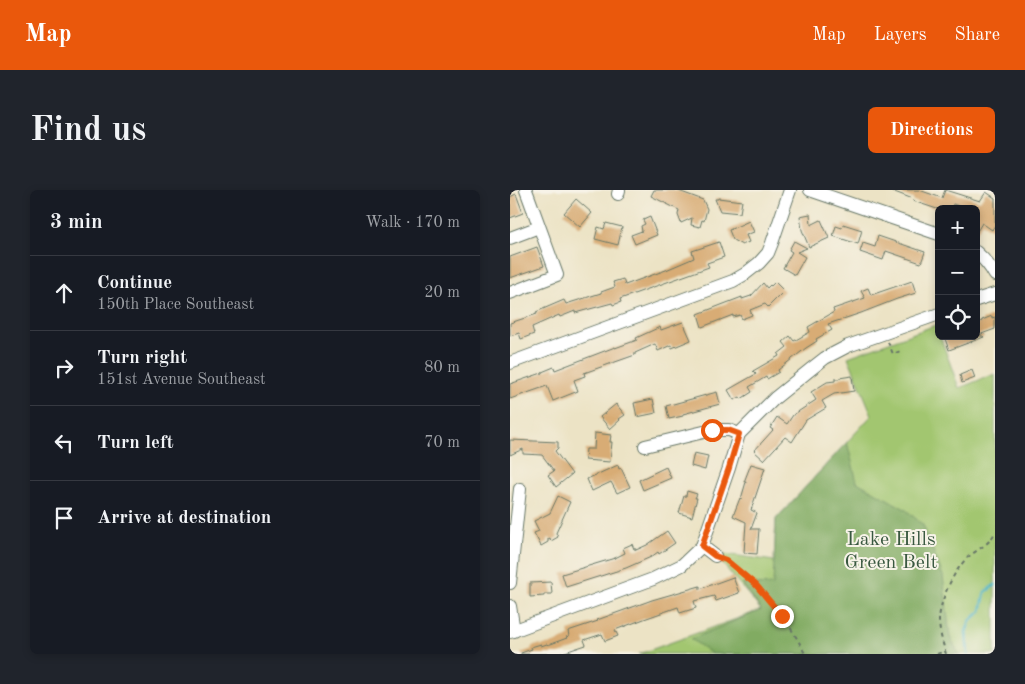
<!DOCTYPE html>
<meta charset="utf-8">
<style>
body{margin:0;font-family:"Old Standard TT",serif;background:#20242c;color:#f1f3f6}
.controls{position:absolute;right:15px;top:15px;display:grid;overflow:hidden;border-radius:8px;box-shadow:0 2px 8px #0003}
.controls button{width:45px;height:45px;display:grid;place-items:center;padding:0;border:0;border-bottom:1px solid #363941;background:#171b24;color:#f1f3f6;font:25px sans-serif}
.stop{position:absolute;width:15px;height:15px;margin:-11px;border:4px solid #ea580c;border-radius:50%;background:#fff}
.stop.end{background:#ea580c;border-color:#fff;box-shadow:0 1px 5px #0008}
.list{margin:0;padding:0;list-style:none}
h2{display:flex;justify-content:space-between;align-items:center;height:65px;margin:0;padding:0 20px;font-size:21px}
h2 small{font-size:16px;font-weight:400;color:#9ea1a6}
.list li{display:grid;grid-template-columns:32px 1fr auto;gap:15px;align-items:center;box-sizing:border-box;height:75px;padding:0 20px;border-top:1px solid #363941}
.list b{display:block;font-size:19px;white-space:nowrap}
.list p{margin:0;font-size:16px;white-space:nowrap;color:#9ea1a6}
.list em{font-size:16px;font-style:normal;color:#9ea1a6}
.icon{flex:none;width:28px;height:28px;fill:none;stroke:currentColor;stroke-width:2;stroke-linecap:round;stroke-linejoin:round}
.map{position:relative;flex:none;width:485px;height:464px;overflow:hidden;border-radius:8px}
header{display:flex;align-items:center;gap:30px;box-sizing:border-box;height:70px;padding:0 25px;background:#ea580c;color:#fff}
header strong{font-size:24px}
nav{display:flex;gap:28px;margin-inline-start:auto;font-size:18px}
.intro{display:flex;align-items:center;justify-content:space-between;box-sizing:border-box;height:120px;padding:0 30px}
h1{margin:0;font-size:35px}
.button{padding:12px 22px;border-radius:8px;background:#ea580c;color:#fff;font-size:18px;font-weight:700}
main{display:flex;gap:30px;padding:0 30px}
aside{flex:1;background:#171b24;border-radius:8px;box-shadow:0 2px 8px #0003}
.map>svg:first-child{display:block}
.green{fill:#a2c670;stroke:#608252}
.forest{fill:#81ab62;stroke:#50744b}
.lines{fill:none;stroke-linecap:round;stroke-linejoin:round}
.stream{stroke:#42b0bf;stroke-width:3}
.building{fill:#d8ac74}
.minor-casing{stroke:#677767;stroke-width:14}
.path{stroke:#677767;stroke-width:2;stroke-dasharray:4 4;stroke-linecap:butt}
.minor{stroke:#fff;stroke-width:12}
.route{stroke:#ea580c;stroke-width:6}
.labels{text-anchor:middle;stroke-width:4;stroke-linejoin:round;paint-order:stroke}
.park-label{font-size:20px;fill:#395840;stroke:#f7f3e8}
</style>
<header>
<strong>Map</strong>
<nav><a>Map</a><a>Layers</a><a>Share</a></nav>
</header>
<div class="intro"><h1>Find us</h1><a class="button">Directions</a></div>
<main>
<aside>
<h2>3 min<small>Walk · 170 m</small></h2>
<ul class="list">
<li><svg class="icon" aria-label="ahead" viewBox="0 0 24 24"><path d="M12 20V5M6 11l6-6 6 6"/></svg><div><b>Continue</b><p>150th Place Southeast</p></div><em>20 m</em></li>
<li><svg class="icon" aria-label="right" viewBox="0 0 24 24"><path d="M7 20v-9h11M14 6l5 5-5 5"/></svg><div><b>Turn right</b><p>151st Avenue Southeast</p></div><em>80 m</em></li>
<li><svg class="icon" aria-label="left" viewBox="0 0 24 24"><path d="M17 20v-9H6M10 6l-5 5 5 5"/></svg><div><b>Turn left</b></div><em>70 m</em></li>
<li><svg class="icon" aria-label="arrive" viewBox="0 0 24 24"><path d="M6 21V4h12l-3 4 3 4H6"/></svg><div><b>Arrive at destination</b></div></li>
</ul>
</aside>
<div class="map">
<svg width="485" height="464" viewBox="0 0 485 464">
<rect width="100%" height="100%" fill="#f7f3e8"/>
<filter id="ink" filterUnits="userSpaceOnUse"><feTurbulence type="fractalNoise" baseFrequency=".02" numOctaves="2"/><feDisplacementMap in="SourceGraphic" scale="10" xChannelSelector="R" yChannelSelector="G"/><feConvolveMatrix kernelMatrix="1 2 1 2 8 2 1 2 1" color-interpolation-filters="sRGB"/></filter>
<filter id="wash" filterUnits="userSpaceOnUse"><feTurbulence type="fractalNoise" baseFrequency=".0096" numOctaves="4" result="noise"/><feDisplacementMap in="SourceGraphic" scale="20" xChannelSelector="R" yChannelSelector="G"/><feGaussianBlur stdDeviation="1.12" result="paint"/><feColorMatrix in="noise" values="0 0 0 0 0 0 0 0 0 0 0 0 0 0 0 0 0 1.4 0 .05"/><feComposite in="paint" operator="in"/></filter>
<g filter="url(#wash)">
<rect width="100%" height="100%" fill="#ece3c5"/>
<!-- green -->
<path class="green" d="M426 135 429 142V146H430L449 198 485 184V464H129L251 420 212 373 215 364 264 371 266 329 362 225 338 167Z"/>
<!-- forest -->
<path class="forest" d="M337 252 347 292 395 319 413 335 433 386 440 447 449 464H202L181 449 251 420 232 394 263 395 266 329Z"/>
<g class="lines">
<!-- stream -->
<path class="stream" d="M458 464 456 442 460 431 471 421 475 402 485 395"/>
</g>
<g id="blocks">
<!-- building -->
<g class="building">
<path d="M144 0H166L193 10 197 19 194 31 192 30 190 37 181 35 182 28 171 33 168 25 169 20 141 6Z"/>
<path d="M382 0H409L432 8 435 0 470 11 476 2 485 8V35L482 40 472 33 466 43V19H458L443 14 441 19H427L403 11V9L382 1Z"/>
<path d="M6 4 13 23 0 28V7Z"/>
<path d="M208 8 232 11 230 23 210 21 205 9H208Z"/>
<path d="M66 9 82 23 70 37 54 23Z"/>
<path d="M300 24 301 35 311 30 319 48 299 57 292 40 290 26Z"/>
<path d="M140 27 147 45 125 54 121 45 132 41 131 36 135 34 133 30Z"/>
<path d="M239 31 244 42 236 45 239 52 232 55 223 50 219 40Z"/>
<path d="M96 33 112 37 108 55 85 49 88 37 94 39Z"/>
<path d="M333 34 352 40 348 54 323 46 326 36 332 38Z"/>
<path d="M368 46 415 62 411 73 376 61 373 70 350 62 353 53 365 57Z"/>
<path d="M284 51 297 58 287 62 295 67 285 85 273 78 282 62 279 60Z"/>
<path d="M209 52 214 67 197 73 199 77 110 109 111 112 103 115 102 113 65 123V121L50 127 49 125 22 137 24 144 11 149 9 143 0 146V133L27 124 26 122 54 110 56 114 91 103V102L105 97 103 92 113 89 115 95 156 80 184 68 182 61Z"/>
<path d="M27 57 34 76 0 88V67Z"/>
<path d="M402 91 406 103 387 109 351 123 318 134 322 140 306 149 307 151 296 158 268 180 269 182 257 189 256 187 239 197 242 202 231 209 230 207 224 210 218 200 246 184 243 181 269 166 268 164 277 157 273 152 280 146 284 151 300 142 298 137 324 122 323 119 355 108 351 101 358 98 361 105Z"/>
<path d="M265 92 274 101 258 117 255 114 240 120 242 125 232 129 230 125 223 127V125L192 137 188 124 232 107V109L241 106 253 93 257 98 260 95 261 96Z"/>
<path d="M482 126V128L485 127V139L466 146V134L472 131V130Z"/>
<path d="M173 132 181 150 162 158 161 155 148 161 145 154 125 163V165L74 183 75 186 64 190 68 201 43 211 37 196 0 209V194L32 183V182L44 177 45 180 105 157V158L127 150 126 148 150 137 151 140Z"/>
<path d="M434 146H473L474 147 439 160Z"/>
<path d="M462 180 465 188 452 193 450 185Z"/>
<path d="M342 186 344 201 324 204 312 211 316 218 296 230 282 252 275 247 254 270 244 261 263 240 260 238 267 227 277 234 283 225 306 210 301 202 317 192 325 191V189H329V188Z"/>
<path d="M207 202 210 214 173 224V226L159 229 156 216Z"/>
<path d="M143 209 146 223 127 227 124 213Z"/>
<path d="M106 214 115 225 109 229 110 230 100 239 90 227Z"/>
<path d="M85 243 101 245 100 252H102L100 272 75 270 76 259H84Z"/>
<path d="M0 250 48 252V258L45 261 62 284 46 297 38 285 44 281 32 265 13 264V259L0 265Z"/>
<path d="M184 263 198 266 195 280 181 276Z"/>
<path d="M241 274 255 278 241 320 247 323 241 339H249L247 364 234 363 236 332 223 326 230 308 231 309 236 292H234Z"/>
<path d="M108 275 109 279 111 278 120 297 107 303 101 292 82 301 77 289Z"/>
<path d="M156 277 161 288 133 300 129 290Z"/>
<path d="M177 301 187 304 185 308H187L182 327 169 323 174 306H176Z"/>
<path d="M48 306 60 312 46 343 48 347 41 351 40 348 38 349V352L31 356 24 343 29 341 24 331 40 323Z"/>
<path d="M157 341 165 353 149 364 148 362 141 367 116 378 56 397 52 384 105 368 115 363 113 358 122 354 124 359H126V360L137 355Z"/>
<path d="M223 387 229 403 206 411 204 406 184 411 186 418 170 423 168 417 134 429 105 440 108 446 95 451 92 444 74 450 76 455 49 464H11V463L22 459 21 457 31 454V456L37 454 38 455 57 448 56 447 59 446 58 441 88 431 87 430 142 410 190 396V399Z"/>
<path d="M41 392 42 404H34V406L20 407V393Z"/>
</g>
</g>
</g>
<g filter="url(#ink)">
<use href="#blocks" fill-opacity="0" stroke="#677767" stroke-width="1"/>
<g class="lines">
<defs>
<g id="minor">
<path d="M300 0 429 44"/>
<path d="M108 4 109 0"/>
<path d="M0 48 29 37"/>
<path d="M466 62C474 69 480 76 485 85"/>
<path d="M0 103 47 85 16 0"/>
<path d="M466 110 485 104"/>
<path d="M0 173 223 91 235 84 249 73 258 63 262 53 280 0"/>
<path d="M135 256 202 240H219L229 244"/>
<path d="M192 356 205 366"/>
<path d="M0 393 10 299"/>
<path d="M0 416 4 441"/>
<path d="M0 442 143 389 172 375 192 356 219 278 229 244 265 208 301 179 315 168 338 156 429 124"/>
</g>
</defs>
<!-- minor casing -->
<use href="#minor" class="minor-casing"/>
<!-- path -->
<g class="path">
<path d="M378 152 383 164 393 160"/>
<path d="M214 370C220 373 225 377 230 381 257 404 280 432 295 464"/>
<path d="M427 464 435 461"/>
<path d="M436 464C433 454 429 441 429 430 430 410 443 382 457 368 467 359 480 355 485 342"/>
</g>
<!-- minor -->
<use href="#minor" class="minor"/>
</g>
</g>
<g class="lines" filter="url(#ink)">
<!-- route -->
<path class="route" d="M202 240H218L229 244 219 278 192 356 205 366 216 370 246 395 272 426"/>
</g>
<g class="labels">
<!-- park labels -->
<g class="park-label">
<text x="381" y="355">Lake Hills<tspan x="381" dy="23">Green Belt</tspan></text>
</g>
</g>
</svg>
<div class="controls">
<button>+</button>
<button>−</button>
<button><svg class="icon" aria-label="locate" viewBox="0 0 24 24"><circle cx="12" cy="12" r="6"/><path d="M12 2v4M12 18v4M2 12h4M18 12h4"/></svg></button>
</div>
<div class="stop" style="left:202px;top:240px"></div>
<div class="stop end" style="left:272px;top:426px"></div>
</div>
</main>
